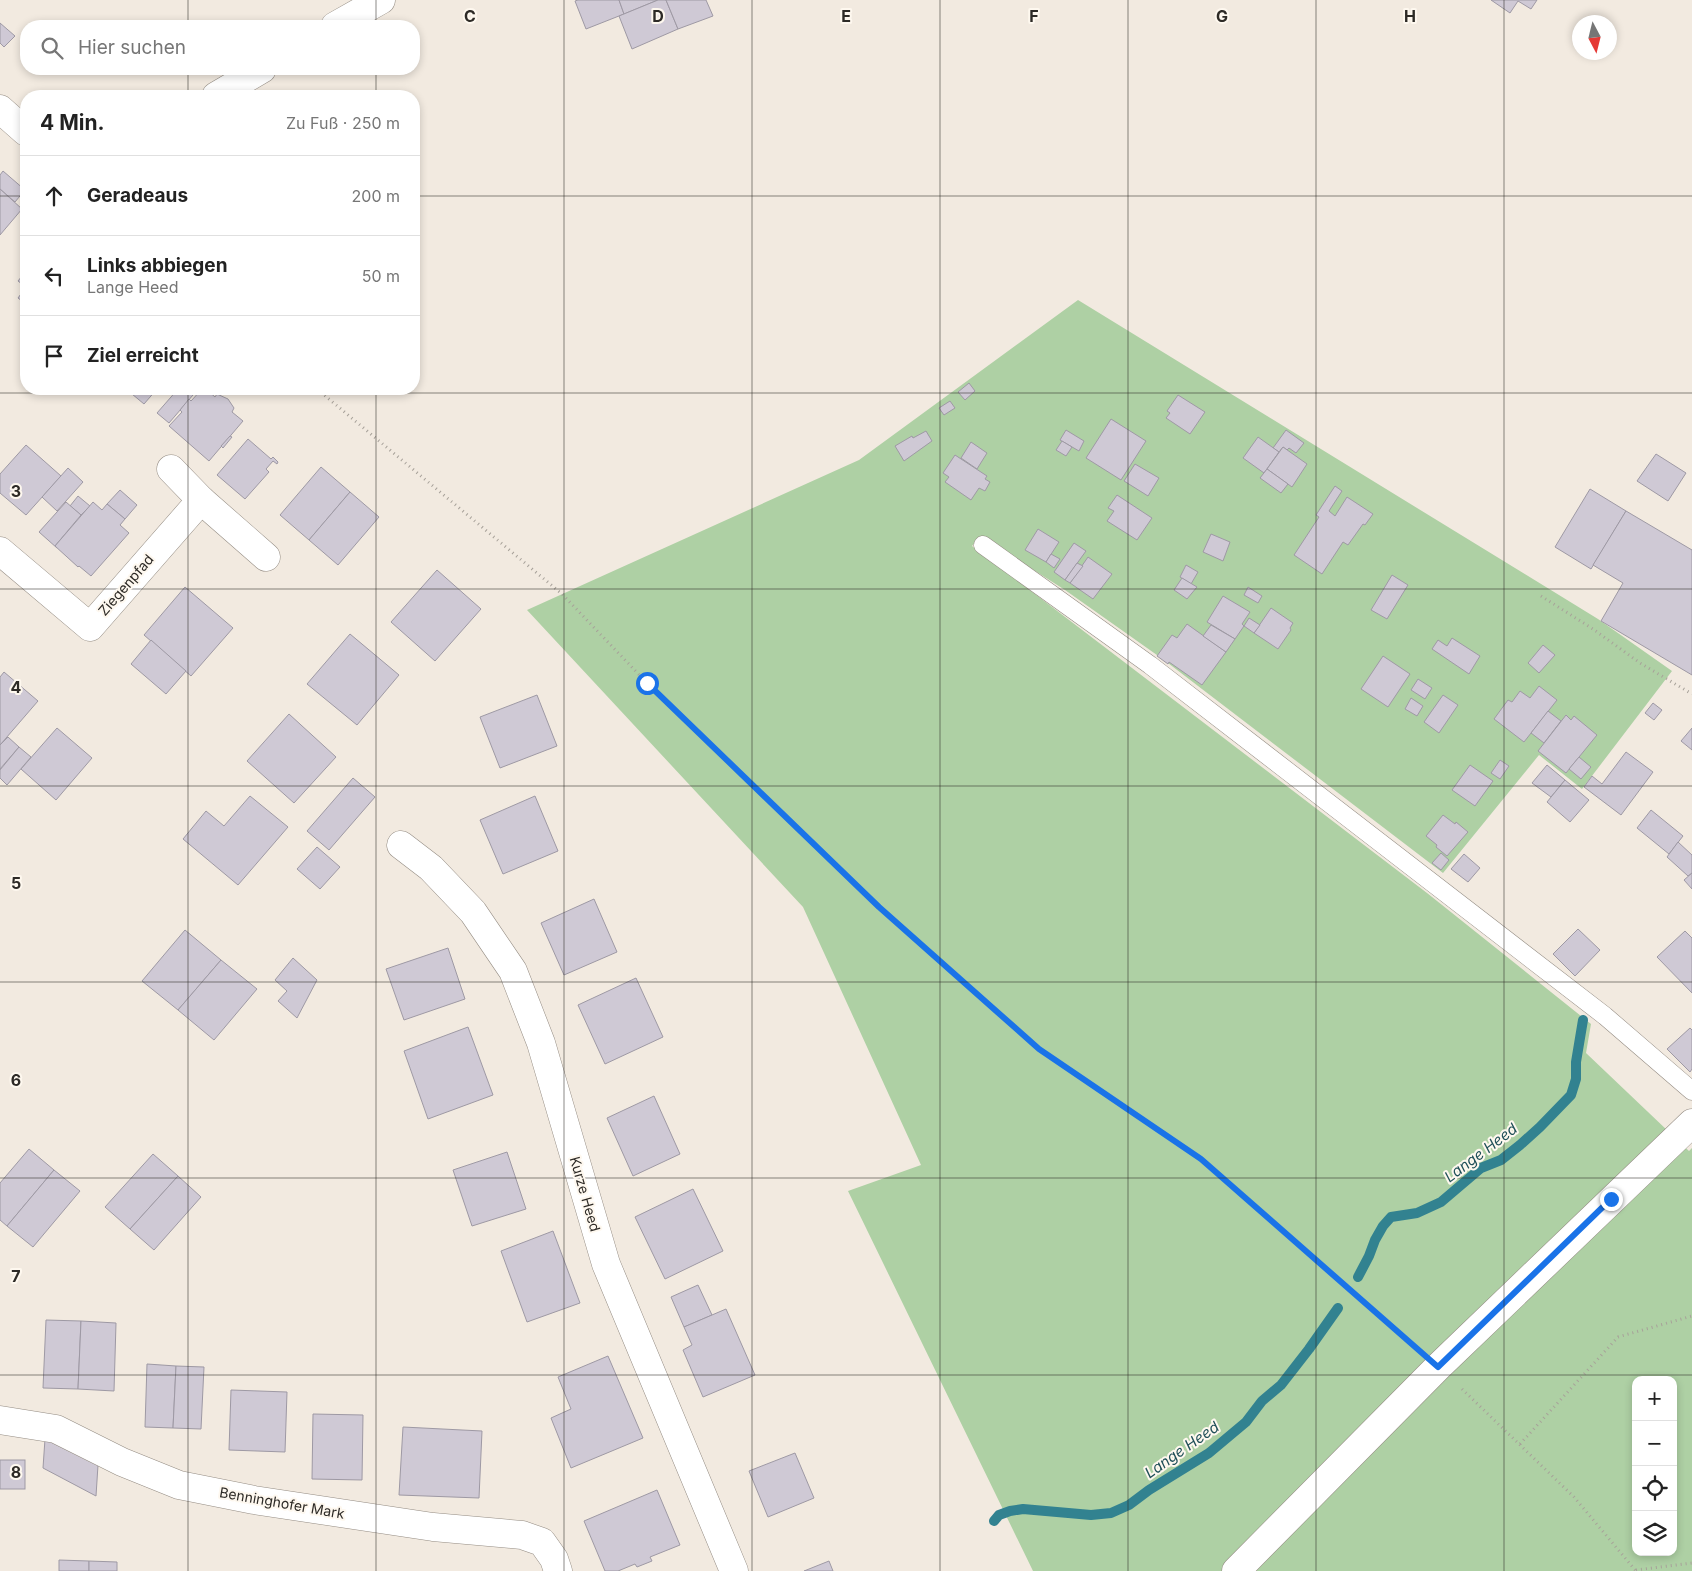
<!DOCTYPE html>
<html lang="de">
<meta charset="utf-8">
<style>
body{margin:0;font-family:Inter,sans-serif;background:#f6f6f6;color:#222}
.controls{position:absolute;right:15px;bottom:15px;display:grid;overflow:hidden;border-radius:10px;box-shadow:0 2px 8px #0003}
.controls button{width:45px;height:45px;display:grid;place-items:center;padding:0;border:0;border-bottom:1px solid #e0e0e0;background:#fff;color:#222;font:25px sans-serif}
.compass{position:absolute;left:1572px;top:15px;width:45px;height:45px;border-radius:50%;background:#fff;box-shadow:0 2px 8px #0003;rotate:173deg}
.stop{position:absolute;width:15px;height:15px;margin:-11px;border:4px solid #1a73e8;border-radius:50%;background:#fff}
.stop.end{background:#1a73e8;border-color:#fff;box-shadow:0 1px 5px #0008}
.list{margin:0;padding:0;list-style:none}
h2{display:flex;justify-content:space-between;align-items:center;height:65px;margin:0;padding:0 20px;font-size:21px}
h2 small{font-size:16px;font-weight:400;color:#767676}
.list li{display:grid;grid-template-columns:32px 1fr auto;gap:15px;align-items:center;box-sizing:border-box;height:80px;padding:0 20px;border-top:1px solid #e0e0e0}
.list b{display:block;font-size:19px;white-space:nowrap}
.list p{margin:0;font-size:16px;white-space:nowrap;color:#767676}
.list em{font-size:16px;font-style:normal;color:#767676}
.icon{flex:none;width:28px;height:28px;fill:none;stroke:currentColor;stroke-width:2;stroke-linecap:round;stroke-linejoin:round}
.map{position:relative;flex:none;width:1692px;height:1571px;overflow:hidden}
.search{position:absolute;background:#fff;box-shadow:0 2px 8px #0003;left:20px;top:20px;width:400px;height:55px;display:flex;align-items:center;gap:12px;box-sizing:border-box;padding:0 18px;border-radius:20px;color:#767676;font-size:19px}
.panel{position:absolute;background:#fff;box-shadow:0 2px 8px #0003;left:20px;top:90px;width:400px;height:305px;border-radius:20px}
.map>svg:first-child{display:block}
.green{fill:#aed0a4;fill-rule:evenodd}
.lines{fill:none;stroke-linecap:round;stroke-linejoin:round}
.stream{stroke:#328290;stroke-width:10}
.building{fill:#cfc9d5;stroke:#9e99a4}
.service-casing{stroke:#948c83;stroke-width:19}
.minor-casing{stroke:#948c83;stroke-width:29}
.path{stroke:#a7a199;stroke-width:3;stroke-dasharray:1 4;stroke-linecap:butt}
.service{stroke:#fff;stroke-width:18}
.minor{stroke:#fff;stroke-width:28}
.route{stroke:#1a73e8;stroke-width:6}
.grid{fill:none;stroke:#2d2a26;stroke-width:1;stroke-opacity:0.55}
.labels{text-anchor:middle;stroke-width:4;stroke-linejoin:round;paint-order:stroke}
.street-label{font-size:14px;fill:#2d2a26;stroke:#fef8ef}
.water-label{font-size:15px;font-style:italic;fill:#1f4f58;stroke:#fef8ef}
.grid-label{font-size:16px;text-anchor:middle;font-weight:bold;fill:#2d2a26;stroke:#fef8ef;stroke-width:4;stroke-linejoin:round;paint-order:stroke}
</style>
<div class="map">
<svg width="1692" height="1571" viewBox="0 0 1692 1571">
<rect width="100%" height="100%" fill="#f2eae0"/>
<!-- green -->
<path class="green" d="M1078 300 1598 619 1672 671 1582 789 1539 755 1443 873 1164 660 1065 590 980 536 972 546 1427 893 1591 1024 1586 1053 1689 1151 1692 1148V1571H1033L848 1191 921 1165 803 907 527 610 859 460ZM1636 1380H1673V1552H1636Z"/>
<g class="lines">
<!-- stream -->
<g class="stream">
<path d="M1358 1277 1369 1256 1375 1240 1383 1226 1391 1217 1417 1213 1441 1202 1481 1168 1501 1160 1520 1145 1540 1127 1571 1095 1576 1079V1062L1583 1020"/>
<path d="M994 1521 999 1515 1010 1511 1023 1509 1091 1515 1111 1513 1129 1505 1149 1490 1209 1453 1246 1422 1262 1401 1281 1385 1309 1349 1338 1308"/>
</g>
</g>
<!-- building -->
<g class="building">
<path d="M578 0H619L624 14 586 29 575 1Z"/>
<path d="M619 0H658L624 14Z"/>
<path d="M658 0H666L678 29 632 49 619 16Z"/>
<path d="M666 0H706L713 16 678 29Z"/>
<path d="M1491 0H1537L1531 9 1518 1 1510 13Z"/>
<path d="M0 23 15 36 4 47 0 43Z"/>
<path d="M3 171 25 190 15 202 0 189V175Z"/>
<path d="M0 189 22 209 0 235Z"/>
<path d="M26 271V304L18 298 26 287 18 281Z"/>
<path d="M969 383 975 391 965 400 958 392Z"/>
<path d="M126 389H157L144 404Z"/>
<path d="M178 389H185L193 395 169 423 157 413Z"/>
<path d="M202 389H206L215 397 217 394 228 399 234 408 232 412 243 421 209 461 169 426 182 412 180 410 189 399 191 401Z"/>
<path d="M1178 395 1205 412 1190 434 1166 418 1170 413 1167 411Z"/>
<path d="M950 401 955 408 944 415 939 408Z"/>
<path d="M1111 419 1146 441 1121 480 1086 458Z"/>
<path d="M1066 430 1084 441 1079 451 1060 440Z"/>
<path d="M1286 430 1304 443 1296 453 1289 448 1287 450 1283 447 1279 452 1273 448Z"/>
<path d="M926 431 932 441 904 461 895 446 912 436 913 438Z"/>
<path d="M230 436 232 437 223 448 221 446Z"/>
<path d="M1258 437 1279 452 1264 473 1243 458Z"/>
<path d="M248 439 271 459 273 457 278 462 277 464 273 461 266 469 269 472 245 499 217 475Z"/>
<path d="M1062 441 1072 447 1066 456 1056 450Z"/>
<path d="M971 442 987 453 977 469 961 458Z"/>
<path d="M26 445 61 476 26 515 0 493V474Z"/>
<path d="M1283 447 1307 464 1292 487 1267 469Z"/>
<path d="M1656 454 1686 473 1668 501 1637 481Z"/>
<path d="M955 455 987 476 985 479 990 482 985 491 979 488 971 500 945 482 949 477 943 473Z"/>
<path d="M1135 464 1159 478 1148 496 1124 481Z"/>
<path d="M321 467 350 492 309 540 280 515Z"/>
<path d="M68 468 83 482 57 511 42 497Z"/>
<path d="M1267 469 1288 484 1281 493 1260 478Z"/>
<path d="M1335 486 1342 491 1329 511 1335 516 1347 497 1373 514 1365 525 1363 524 1348 545 1343 542 1322 574 1294 555 1319 517 1316 515Z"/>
<path d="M1590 489 1626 511 1591 569 1555 547Z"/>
<path d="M120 490 137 505 125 519 107 504Z"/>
<path d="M350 492 379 517 338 565 309 540Z"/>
<path d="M1117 495 1152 518 1137 540 1107 521 1114 511 1108 508Z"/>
<path d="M78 496 90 506 81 515 70 506Z"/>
<path d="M66 502 81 515 55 546 57 548 39 532Z"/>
<path d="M93 502 102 510 107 504 125 519 120 525 129 533 91 576 79 566 78 567 55 546Z"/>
<path d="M1626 511 1692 550V675L1601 621 1623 583 1593 565Z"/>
<path d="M1038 529 1059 542 1046 562 1025 550Z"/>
<path d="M1211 534 1230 542 1223 561 1203 552Z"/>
<path d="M1074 543 1086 551 1065 580 1054 572Z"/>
<path d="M1051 554 1060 559 1054 568 1046 562Z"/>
<path d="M1088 557 1112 574 1093 599 1070 583Z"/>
<path d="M1077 563 1083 566 1070 583 1065 580Z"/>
<path d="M1186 565 1198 572 1191 584 1180 577Z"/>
<path d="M437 570 481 609 435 661 391 622Z"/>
<path d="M1392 575 1408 585 1387 619 1371 610Z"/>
<path d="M1182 578 1197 587 1187 599 1174 590Z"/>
<path d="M185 587 233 628 191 676 144 635Z"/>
<path d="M1248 587 1262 596 1258 603 1244 595Z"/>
<path d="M1223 596 1250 612 1242 624 1244 626 1235 639 1207 622Z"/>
<path d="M1271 608 1293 623 1290 628 1291 630 1278 649 1254 633Z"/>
<path d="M1249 618 1260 625 1254 633 1244 626Z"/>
<path d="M1187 624 1226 652 1202 685 1169 662 1168 664 1157 656 1172 635 1177 638Z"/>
<path d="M1211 625 1235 639 1226 652 1203 636Z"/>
<path d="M350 634 399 675 357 725 307 684Z"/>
<path d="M1452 638 1480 656 1469 674 1432 649 1438 640 1447 646Z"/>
<path d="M151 640 186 671 166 694 131 664Z"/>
<path d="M1543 645 1555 655 1539 673 1528 663Z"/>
<path d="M1383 656 1410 674 1388 707 1361 689Z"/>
<path d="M4 672 38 701 0 745V677Z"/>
<path d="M1418 679 1432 688 1425 699 1411 690Z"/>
<path d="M1539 686 1557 700 1524 742 1494 719 1508 700 1512 702 1520 691 1530 698Z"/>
<path d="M537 695 557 746 500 768 480 717Z"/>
<path d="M1443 695 1458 705 1439 733 1424 722Z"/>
<path d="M1411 698 1423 706 1417 716 1405 709Z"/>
<path d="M1653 703 1662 710 1654 720 1645 713Z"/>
<path d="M1548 711 1561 721 1544 743 1531 733Z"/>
<path d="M289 714 336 757 294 803 247 761Z"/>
<path d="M1566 715 1571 720 1574 716 1597 735 1566 773 1538 751Z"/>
<path d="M57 728 92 758 56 800 21 769Z"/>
<path d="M1692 728V750L1681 741Z"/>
<path d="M8 737 19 747 0 769V745Z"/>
<path d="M19 747 31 757 7 785 0 778V770Z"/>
<path d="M1626 752 1653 772 1621 815 1584 787 1592 776 1602 784Z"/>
<path d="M1579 757 1591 767 1581 779 1569 769Z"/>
<path d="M1500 760 1509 766 1500 779 1491 773Z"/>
<path d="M1470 765 1493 781 1475 806 1452 790Z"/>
<path d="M1547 765 1565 780 1551 797 1532 783Z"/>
<path d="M353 778 375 797 329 850 307 831Z"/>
<path d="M1565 780 1589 800 1570 822 1547 802Z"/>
<path d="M250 796 288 827 238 885 183 839 206 811 224 826Z"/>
<path d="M535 796 558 851 503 874 480 820Z"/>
<path d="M1651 810 1683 836 1669 854 1637 828Z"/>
<path d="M1443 815 1455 824 1456 822 1468 832 1447 856 1436 847 1437 845 1426 836Z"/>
<path d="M1678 842 1692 855V873L1688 876 1667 857Z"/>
<path d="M317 847 340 867 320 889 297 869Z"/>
<path d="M1441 853 1449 860 1441 870 1432 863Z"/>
<path d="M1464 854 1480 868 1468 882 1451 869Z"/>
<path d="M1692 873V889L1684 880Z"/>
<path d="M594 899 617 952 564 975 541 923Z"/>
<path d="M1578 929 1600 950 1575 976 1553 954Z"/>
<path d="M185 930 221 960 178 1010 142 981Z"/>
<path d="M1685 931 1692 938V993L1657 957Z"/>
<path d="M448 948 465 999 404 1020 386 969Z"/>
<path d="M293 958 317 980 297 1018 278 1001 287 991 275 980Z"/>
<path d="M221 960 257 989 214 1040 178 1010Z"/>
<path d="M636 978 663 1037 605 1064 578 1005Z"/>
<path d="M468 1027 493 1095 428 1119 404 1051Z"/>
<path d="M1690 1028 1692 1030V1069L1690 1072 1667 1049Z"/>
<path d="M654 1096 680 1154 633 1176 607 1118Z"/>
<path d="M29 1149 54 1170 7 1226 0 1220V1183Z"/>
<path d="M507 1152 526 1209 472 1226 453 1170Z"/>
<path d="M153 1154 178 1176 130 1229 105 1207Z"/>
<path d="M54 1170 80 1191 33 1247 7 1226Z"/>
<path d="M178 1176 201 1197 154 1250 130 1229Z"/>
<path d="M693 1189 723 1251 665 1279 635 1217Z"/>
<path d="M553 1231 580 1303 527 1322 501 1251Z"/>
<path d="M698 1285 712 1315 684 1327 671 1297Z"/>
<path d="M726 1309 755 1375 703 1397 683 1350 692 1345 684 1327Z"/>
<path d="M46 1320 81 1321 78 1389 43 1388Z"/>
<path d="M81 1321 116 1323 114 1391 78 1389Z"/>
<path d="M608 1356 643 1438 571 1468 551 1418 571 1409 558 1377Z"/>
<path d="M147 1364 176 1366 173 1428 145 1427Z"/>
<path d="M176 1366 204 1367 201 1429 173 1428Z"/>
<path d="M231 1390 287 1392 285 1452 229 1450Z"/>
<path d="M313 1414 363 1415 362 1480 312 1479Z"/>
<path d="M403 1427 482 1431 479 1498 399 1495Z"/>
<path d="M45 1439 98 1465 96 1496 43 1468Z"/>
<path d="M795 1453 814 1498 768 1517 749 1471Z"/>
<rect x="0" y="1460" width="25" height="29"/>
<path d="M657 1490 680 1545 650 1557 652 1561 637 1567 635 1564 618 1571H605L584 1521Z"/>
<path d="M59 1560 89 1561V1571H59Z"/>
<path d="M89 1561 117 1562V1571H89Z"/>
<path d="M829 1561 833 1571H804Z"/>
</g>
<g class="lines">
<defs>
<path id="service" d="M983 545 1150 665 1605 1016 1692 1091"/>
<g id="minor">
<path d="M335 26 381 0"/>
<path d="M216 96 262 69"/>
<path d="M0 109 26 132"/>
<path d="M171 469 201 500 266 557"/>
<path d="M0 551 90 627 201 500"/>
<path d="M401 845 431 868 473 912 513 971 541 1043 606 1264 734 1571"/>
<path d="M0 1420 56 1429 122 1462 179 1485 254 1500 433 1527 522 1535 542 1542 554 1559 558 1571"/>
<path d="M1236 1571 1438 1367 1692 1123"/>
</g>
</defs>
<!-- service casing -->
<use href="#service" class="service-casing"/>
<!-- minor casing -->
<use href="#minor" class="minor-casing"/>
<!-- path -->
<g class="path">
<path d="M317 389 562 594 647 683 879 907 1039 1049 1201 1159 1415 1346"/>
<path d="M1541 596 1593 629 1640 663 1692 694"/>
<path d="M1462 1389 1574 1497 1636 1571"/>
<path d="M1520 1444 1618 1337 1692 1316"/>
<path d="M1636 1570 1692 1563"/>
</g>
<!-- service -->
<use href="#service" class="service"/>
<!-- minor -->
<use href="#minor" class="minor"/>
</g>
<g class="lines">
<!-- route -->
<path class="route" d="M647 683 879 907 1039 1049 1201 1159 1438 1367 1611 1199"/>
</g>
<!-- grid -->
<path class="grid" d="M188 0V26M376 0V26M564 0V1571M752 0V1571M940 0V1571M1128 0V1571M1316 0V1571M1504 0V1571M188 69V96M376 69V96M0 196H26M414 196H1692M188 389V1571M376 389V1571M0 393H1692M0 589H1692M0 786H1692M0 982H1692M0 1178H1692M0 1375H1692"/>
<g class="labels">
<!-- street labels -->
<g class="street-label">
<text transform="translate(126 585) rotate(-49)" y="5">Ziegenpfad</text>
<text transform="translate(585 1194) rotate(74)" y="5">Kurze Heed</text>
<text transform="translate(282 1503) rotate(10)" y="5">Benninghofer Mark</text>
</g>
<!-- water labels -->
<g class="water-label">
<text transform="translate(1481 1153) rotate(-37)" y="5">Lange Heed</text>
<text transform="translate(1182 1450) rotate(-35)" y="5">Lange Heed</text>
</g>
</g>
<g class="grid-label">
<text x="470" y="22">C</text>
<text x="658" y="22">D</text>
<text x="846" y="22">E</text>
<text x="1034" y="22">F</text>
<text x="1222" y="22">G</text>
<text x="1410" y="22">H</text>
<text x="16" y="497">3</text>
<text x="16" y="693">4</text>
<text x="16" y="889">5</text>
<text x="16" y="1086">6</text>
<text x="16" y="1282">7</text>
<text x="16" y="1478">8</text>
</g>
</svg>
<div class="controls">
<button>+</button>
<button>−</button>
<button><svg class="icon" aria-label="locate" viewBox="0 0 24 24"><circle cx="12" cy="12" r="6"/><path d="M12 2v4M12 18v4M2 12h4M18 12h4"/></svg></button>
<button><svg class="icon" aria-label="layers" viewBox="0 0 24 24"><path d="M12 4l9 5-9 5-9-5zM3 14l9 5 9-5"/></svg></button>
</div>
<svg class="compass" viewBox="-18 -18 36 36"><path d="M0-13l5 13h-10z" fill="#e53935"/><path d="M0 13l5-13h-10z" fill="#767676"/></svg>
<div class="stop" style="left:647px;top:683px"></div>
<div class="stop end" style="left:1611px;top:1199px"></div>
<div class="search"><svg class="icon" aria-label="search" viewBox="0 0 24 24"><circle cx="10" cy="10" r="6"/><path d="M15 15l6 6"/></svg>Hier suchen</div>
<section class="panel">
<h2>4 Min.<small>Zu Fuß · 250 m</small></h2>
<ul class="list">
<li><svg class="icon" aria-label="ahead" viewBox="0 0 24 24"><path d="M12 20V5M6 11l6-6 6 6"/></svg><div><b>Geradeaus</b></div><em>200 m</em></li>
<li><svg class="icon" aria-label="left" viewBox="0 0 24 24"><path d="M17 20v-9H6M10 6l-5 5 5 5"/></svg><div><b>Links abbiegen</b><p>Lange Heed</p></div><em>50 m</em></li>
<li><svg class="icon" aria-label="arrive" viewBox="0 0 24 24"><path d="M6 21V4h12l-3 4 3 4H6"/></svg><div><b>Ziel erreicht</b></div></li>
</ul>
</section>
</div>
